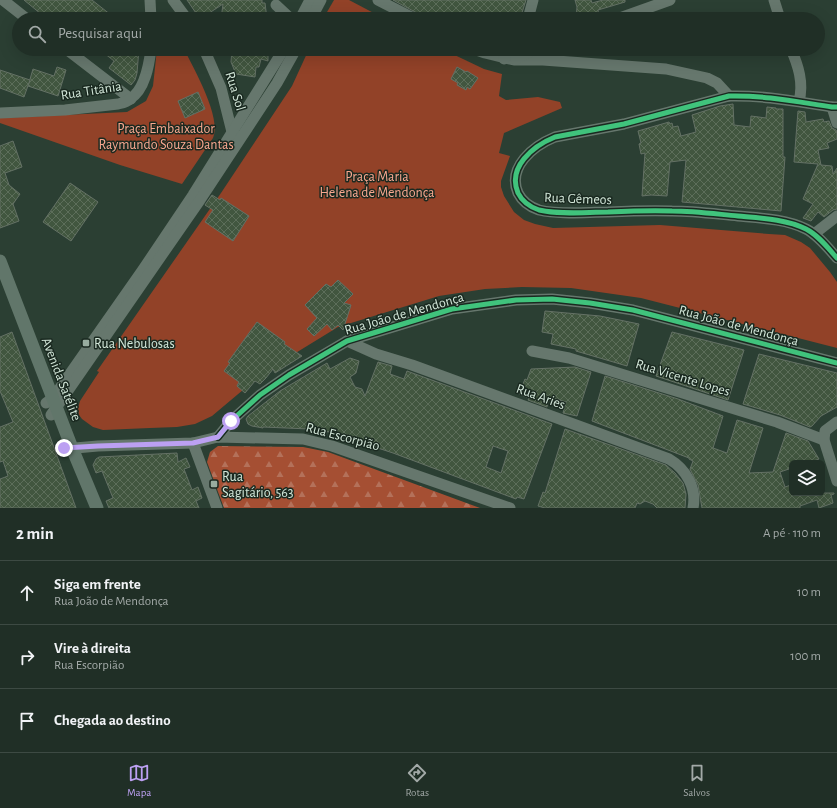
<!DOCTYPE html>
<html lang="pt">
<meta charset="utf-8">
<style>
body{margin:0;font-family:"Alegreya Sans",sans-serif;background:#28372e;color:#f1f3f6}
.controls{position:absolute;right:12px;bottom:12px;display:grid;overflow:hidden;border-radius:6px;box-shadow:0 4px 16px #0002}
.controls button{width:36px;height:36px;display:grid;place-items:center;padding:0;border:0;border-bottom:1px solid #3d4a43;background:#202f26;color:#f1f3f6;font:20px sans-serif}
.stop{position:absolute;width:12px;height:12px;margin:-9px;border:3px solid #bca0f2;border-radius:50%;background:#fff}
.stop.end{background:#bca0f2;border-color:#fff;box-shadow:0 1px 4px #0008}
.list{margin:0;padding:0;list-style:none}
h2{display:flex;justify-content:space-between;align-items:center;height:52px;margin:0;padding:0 16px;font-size:17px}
h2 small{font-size:13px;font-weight:400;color:#a2a9a7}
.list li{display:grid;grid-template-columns:26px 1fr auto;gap:12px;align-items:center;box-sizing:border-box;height:64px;padding:0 16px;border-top:1px solid #3d4a43}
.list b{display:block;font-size:15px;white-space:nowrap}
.list p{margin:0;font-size:13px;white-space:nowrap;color:#a2a9a7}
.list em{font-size:13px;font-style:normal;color:#a2a9a7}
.icon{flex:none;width:22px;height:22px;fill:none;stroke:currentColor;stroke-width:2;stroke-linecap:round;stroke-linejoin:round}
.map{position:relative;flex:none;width:837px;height:508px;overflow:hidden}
.search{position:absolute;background:#202f26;box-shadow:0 4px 16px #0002;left:12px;right:12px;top:12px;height:44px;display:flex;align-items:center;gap:10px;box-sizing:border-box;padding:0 14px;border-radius:22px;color:#a2a9a7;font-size:15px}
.sheet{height:244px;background:#202f26}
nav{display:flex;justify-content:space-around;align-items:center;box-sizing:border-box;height:56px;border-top:1px solid #3d4a43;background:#202f26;font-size:11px;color:#a2a9a7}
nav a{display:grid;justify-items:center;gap:2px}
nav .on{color:#bca0f2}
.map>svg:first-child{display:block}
.forest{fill:url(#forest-firs)}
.park{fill:#924228}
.building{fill:url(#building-cross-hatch);stroke:#647165;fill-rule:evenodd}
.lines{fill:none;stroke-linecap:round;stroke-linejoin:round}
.minor{stroke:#66776d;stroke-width:11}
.major{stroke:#61766a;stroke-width:13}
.cycleway-casing{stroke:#1a2920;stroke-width:8}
.cycleway{stroke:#40c37c;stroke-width:5}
.route{stroke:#bca0f2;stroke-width:5}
.poi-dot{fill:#98ac9f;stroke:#1a2920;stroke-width:1.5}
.labels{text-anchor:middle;stroke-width:3;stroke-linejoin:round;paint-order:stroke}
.street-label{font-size:14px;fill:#d3e7d9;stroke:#1a2920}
.park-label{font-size:14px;fill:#f9a890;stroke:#1a2920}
.poi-label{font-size:14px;fill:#d3e7d9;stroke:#1a2920;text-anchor:start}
</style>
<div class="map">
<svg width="837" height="508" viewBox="0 0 837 508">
<defs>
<pattern id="forest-firs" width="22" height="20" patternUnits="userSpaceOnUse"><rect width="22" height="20" fill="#a54f33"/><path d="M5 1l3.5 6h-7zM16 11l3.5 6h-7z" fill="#b4715a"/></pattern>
<pattern id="building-cross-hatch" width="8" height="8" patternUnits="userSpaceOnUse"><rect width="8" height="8" fill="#41563f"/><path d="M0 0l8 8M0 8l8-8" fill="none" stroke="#5c6e5a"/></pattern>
</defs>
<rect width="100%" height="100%" fill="#2b3f33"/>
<!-- forest -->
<path class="forest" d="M218 446 303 447 328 452 480 508H224L207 462 210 452Z"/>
<!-- park -->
<g class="park">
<path d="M334 0H349L385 19H323Z"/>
<path d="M157 49H184C194 69 222 118 213 138L182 184 120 165 0 123V118L127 112 146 101 153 86Z"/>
<path d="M309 49H442L484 69 502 74 499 96 506 100 538 97 560 102 562 108 504 133 499 153 510 156 501 181V187L504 196 514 212 524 220 535 224 553 228 660 225 769 234 785 235 801 242 810 248 830 272 837 282V348L641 298 571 288 522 287 485 289 439 296 338 327 263 373 212 416 195 424 177 427 150 428 103 430 93 427 82 419 79 415 78 408 80 401 99 372 97 371 221 193 292 86Z"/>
</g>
<!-- building -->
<g class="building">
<path d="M24 0H92L116 19H47Z"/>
<path d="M187 0H262V3H265L267 19H256V18L221 19 223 4 200 19Z"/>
<path d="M393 0H526L520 19H428Z"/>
<path d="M575 0H591L592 3 603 0H625V2L598 10 599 19H576L577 7Z"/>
<path d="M99 49H139L137 73 135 80 131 85 109 68 114 61Z"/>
<path d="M232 49H268V61L261 59 259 67H256L255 77 236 74 231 62Z"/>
<path d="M57 67 66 70 58 96 28 86 33 69 54 76Z"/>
<path d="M457 67 466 72 467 71 478 78 470 89 467 87 466 90 457 85 458 83 451 79Z"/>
<path d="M0 70 30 80 24 97 0 88Z"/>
<path d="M198 92 205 109 185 118 178 101Z"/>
<path d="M733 104 734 125 750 127 751 116 766 118 767 107 776 108V109H783V157H785L781 211 682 202 686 160 670 162 667 196 651 195 642 196 645 153 641 154 639 144 641 143 638 131 669 122 670 124 672 123 673 127 678 126 681 136 696 132 692 115 720 106Z"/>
<path d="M798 111 805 112 806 122 823 119 824 122 829 121 832 128 836 130 837 132V139L827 143 829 148 818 150 821 165 832 166 833 174 837 168V209L833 210 824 217 818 212 811 221 803 218 813 204 803 199 818 164 794 162Z"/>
<path d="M13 141 22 167 5 173 9 185 20 194 13 204 19 221 0 228V146Z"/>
<path d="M70 183 98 202 71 241 43 222Z"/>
<path d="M212 195 220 200 221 198 249 216 233 241 205 222 213 210 205 205Z"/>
<path d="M338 280 353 294 344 303 351 305 343 330 338 325 332 330 327 324 314 336 307 329 317 318 305 305 326 284 331 287Z"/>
<path d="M545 311 600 316 639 324 627 366 576 351V349L551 344 553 334 542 332Z"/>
<path d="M257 322 285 342 284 344 302 356 275 373 273 369 266 378 260 384 255 381 245 393 237 386 239 382 224 371 230 363 228 362Z"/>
<path d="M12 332 76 508H0V479L8 476 3 461 0 462V427L13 422 0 391V337Z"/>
<path d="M672 332 744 350 728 400 656 376Z"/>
<path d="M759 354 837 373V407L821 416 812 426 810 427 780 415 743 404Z"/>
<path d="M350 358 359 361 356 373 350 377 355 387 362 389 365 396 378 362 392 366 390 374 404 379 407 371 552 424 524 499 517 497 516 499 393 453 329 432 309 429 263 427V428L252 426 248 424 246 419 248 416 280 391 327 363 330 369ZM493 446 508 451 501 473 486 467Z"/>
<path d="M575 367 591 372 577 416 563 413 566 402 549 397 547 407 528 400 529 398 519 394 525 379 527 380 531 369Z"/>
<path d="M605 376 678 399 723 416 713 448 727 453 737 420 763 428 749 473 773 472 786 433 808 441 819 459 808 463H792V468L780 472 785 487 791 485 792 493H834V494L831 495 833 503 819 508 817 500 800 506V508H702L698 485 690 469 693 461 689 459V458L592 421Z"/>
<path d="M565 429 666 465 675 473 683 483 686 494 685 508H657L653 504 645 501 640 504 637 503 635 508H545L538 506 543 492 545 493Z"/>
<path d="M177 453 178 462 186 458 190 467 184 469 192 490 198 487 202 498 196 501 199 508H109L106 501 113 498 102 471 96 473 93 465 96 459 99 457Z"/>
</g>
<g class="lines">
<!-- minor -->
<g class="minor">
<path d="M3 0 27 19"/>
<path d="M150 0 151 19"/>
<path d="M173 0 187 19"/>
<path d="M378 0 415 19"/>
<path d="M774 0 780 19"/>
<path d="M276 5 291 19"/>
<path d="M300 19 310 0"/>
<path d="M311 19 321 0"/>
<path d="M528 19 533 0"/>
<path d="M617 19 670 0"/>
<path d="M66 49 131 99"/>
<path d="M204 49 221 88 232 132 235 135"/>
<path d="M474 49 485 53 514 60H543L666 69 707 78 717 83 729 96"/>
<path d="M791 49C798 65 804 83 799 101"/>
<path d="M504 59 513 49"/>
<path d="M516 59 536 49"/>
<path d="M832 107 837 123"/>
<path d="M837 107H832C798 102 764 95 729 96L624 124 555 137C533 146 507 167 518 193 522 201 530 207 539 210 561 215 586 212 608 212 629 211 651 210 672 211 694 211 716 214 738 216 760 218 786 219 806 229 818 235 828 248 837 258"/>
<path d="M0 113 65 110 118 104C122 103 127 102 130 99 145 90 149 65 151 49"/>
<path d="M814 234 837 216"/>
<path d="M347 341 376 354 412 365 669 459C686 469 697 488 693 508"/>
<path d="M532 351 569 358 777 422 824 440"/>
<path d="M46 403 53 398 142 271 193 195 284 49"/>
<path d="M51 415 200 200 277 83 296 49"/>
<path d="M837 422 825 431 824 440 837 481"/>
<path d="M218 437 231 421 260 395 289 375 347 341 452 309 516 300 552 299 590 303 633 310 837 363"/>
<path d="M193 443 217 508"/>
<path d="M64 449 98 446 193 443 218 437 303 439 332 446 510 508"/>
</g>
<!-- major -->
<path class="major" d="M0 261 72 448 97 508"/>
<defs>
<g id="cycleway">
<path d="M837 107H832C798 102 764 95 729 96L624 124 555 137C533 146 507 167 518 193 522 201 530 207 539 210 561 215 586 212 608 212 629 211 651 210 672 211 694 211 716 214 738 216 760 218 786 219 806 229 818 235 828 248 837 258"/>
<path d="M218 437 231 421 260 395 289 375 347 341 452 309 516 300 552 299 590 303 633 310 837 363"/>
</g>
</defs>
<!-- cycleway casing -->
<use href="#cycleway" class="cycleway-casing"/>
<!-- cycleway -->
<use href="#cycleway" class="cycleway"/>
</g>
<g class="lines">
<!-- route -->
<path class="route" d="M64 448 98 446 193 443 218 437 231 421"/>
</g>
<!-- markers -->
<g class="poi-dot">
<rect x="82" y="339" width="8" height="8" rx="2"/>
<rect x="210" y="480" width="8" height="8" rx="2"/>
</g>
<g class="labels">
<!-- street labels -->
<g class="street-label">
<text transform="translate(91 90) rotate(-9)" y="5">Rua Titânia</text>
<text transform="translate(236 91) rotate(73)" y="5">Rua Sol</text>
<text transform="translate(578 198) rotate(2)" y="5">Rua Gêmeos</text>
<text transform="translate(404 313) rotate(-16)" y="5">Rua João de Mendonça</text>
<text transform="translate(739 325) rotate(15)" y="5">Rua João de Mendonça</text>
<text transform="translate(683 377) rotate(17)" y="5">Rua Vicente Lopes</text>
<text transform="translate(62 379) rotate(69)" y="5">Avenida Satélite</text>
<text transform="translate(541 396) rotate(20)" y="5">Rua Aries</text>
<text transform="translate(343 436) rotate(15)" y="5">Rua Escorpião</text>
</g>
<!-- park labels -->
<g class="park-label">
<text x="166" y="133">Praça Embaixador<tspan x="166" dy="16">Raymundo Souza Dantas</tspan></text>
<text x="377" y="181">Praça Maria<tspan x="377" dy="16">Helena de Mendonça</tspan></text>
</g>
<!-- poi labels -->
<g class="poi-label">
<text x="94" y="348">Rua Nebulosas</text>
<text x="222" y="481">Rua<tspan x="222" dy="16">Sagitário, 563</tspan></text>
</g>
</g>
</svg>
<div class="controls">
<button><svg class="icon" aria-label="layers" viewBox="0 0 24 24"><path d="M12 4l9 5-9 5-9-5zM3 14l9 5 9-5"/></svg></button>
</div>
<div class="stop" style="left:231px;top:421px"></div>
<div class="stop end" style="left:64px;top:448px"></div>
<div class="search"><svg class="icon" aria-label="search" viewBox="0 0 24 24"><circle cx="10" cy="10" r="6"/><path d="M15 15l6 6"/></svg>Pesquisar aqui</div>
</div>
<section class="sheet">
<h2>2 min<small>A pé · 110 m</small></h2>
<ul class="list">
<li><svg class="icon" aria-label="ahead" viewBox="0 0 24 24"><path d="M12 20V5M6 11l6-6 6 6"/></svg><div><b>Siga em frente</b><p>Rua João de Mendonça</p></div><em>10 m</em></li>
<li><svg class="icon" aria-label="right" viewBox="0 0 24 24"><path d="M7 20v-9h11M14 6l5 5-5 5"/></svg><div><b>Vire à direita</b><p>Rua Escorpião</p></div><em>100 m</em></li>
<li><svg class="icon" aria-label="arrive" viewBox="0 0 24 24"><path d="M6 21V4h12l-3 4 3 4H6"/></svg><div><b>Chegada ao destino</b></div></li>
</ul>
</section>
<nav>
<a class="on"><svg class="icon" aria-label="map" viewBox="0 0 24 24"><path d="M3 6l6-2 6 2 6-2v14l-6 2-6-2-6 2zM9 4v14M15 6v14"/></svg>Mapa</a>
<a><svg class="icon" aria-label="directions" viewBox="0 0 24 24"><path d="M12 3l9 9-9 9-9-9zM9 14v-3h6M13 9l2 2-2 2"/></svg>Rotas</a>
<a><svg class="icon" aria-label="saved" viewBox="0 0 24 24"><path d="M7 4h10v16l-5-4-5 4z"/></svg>Salvos</a>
</nav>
